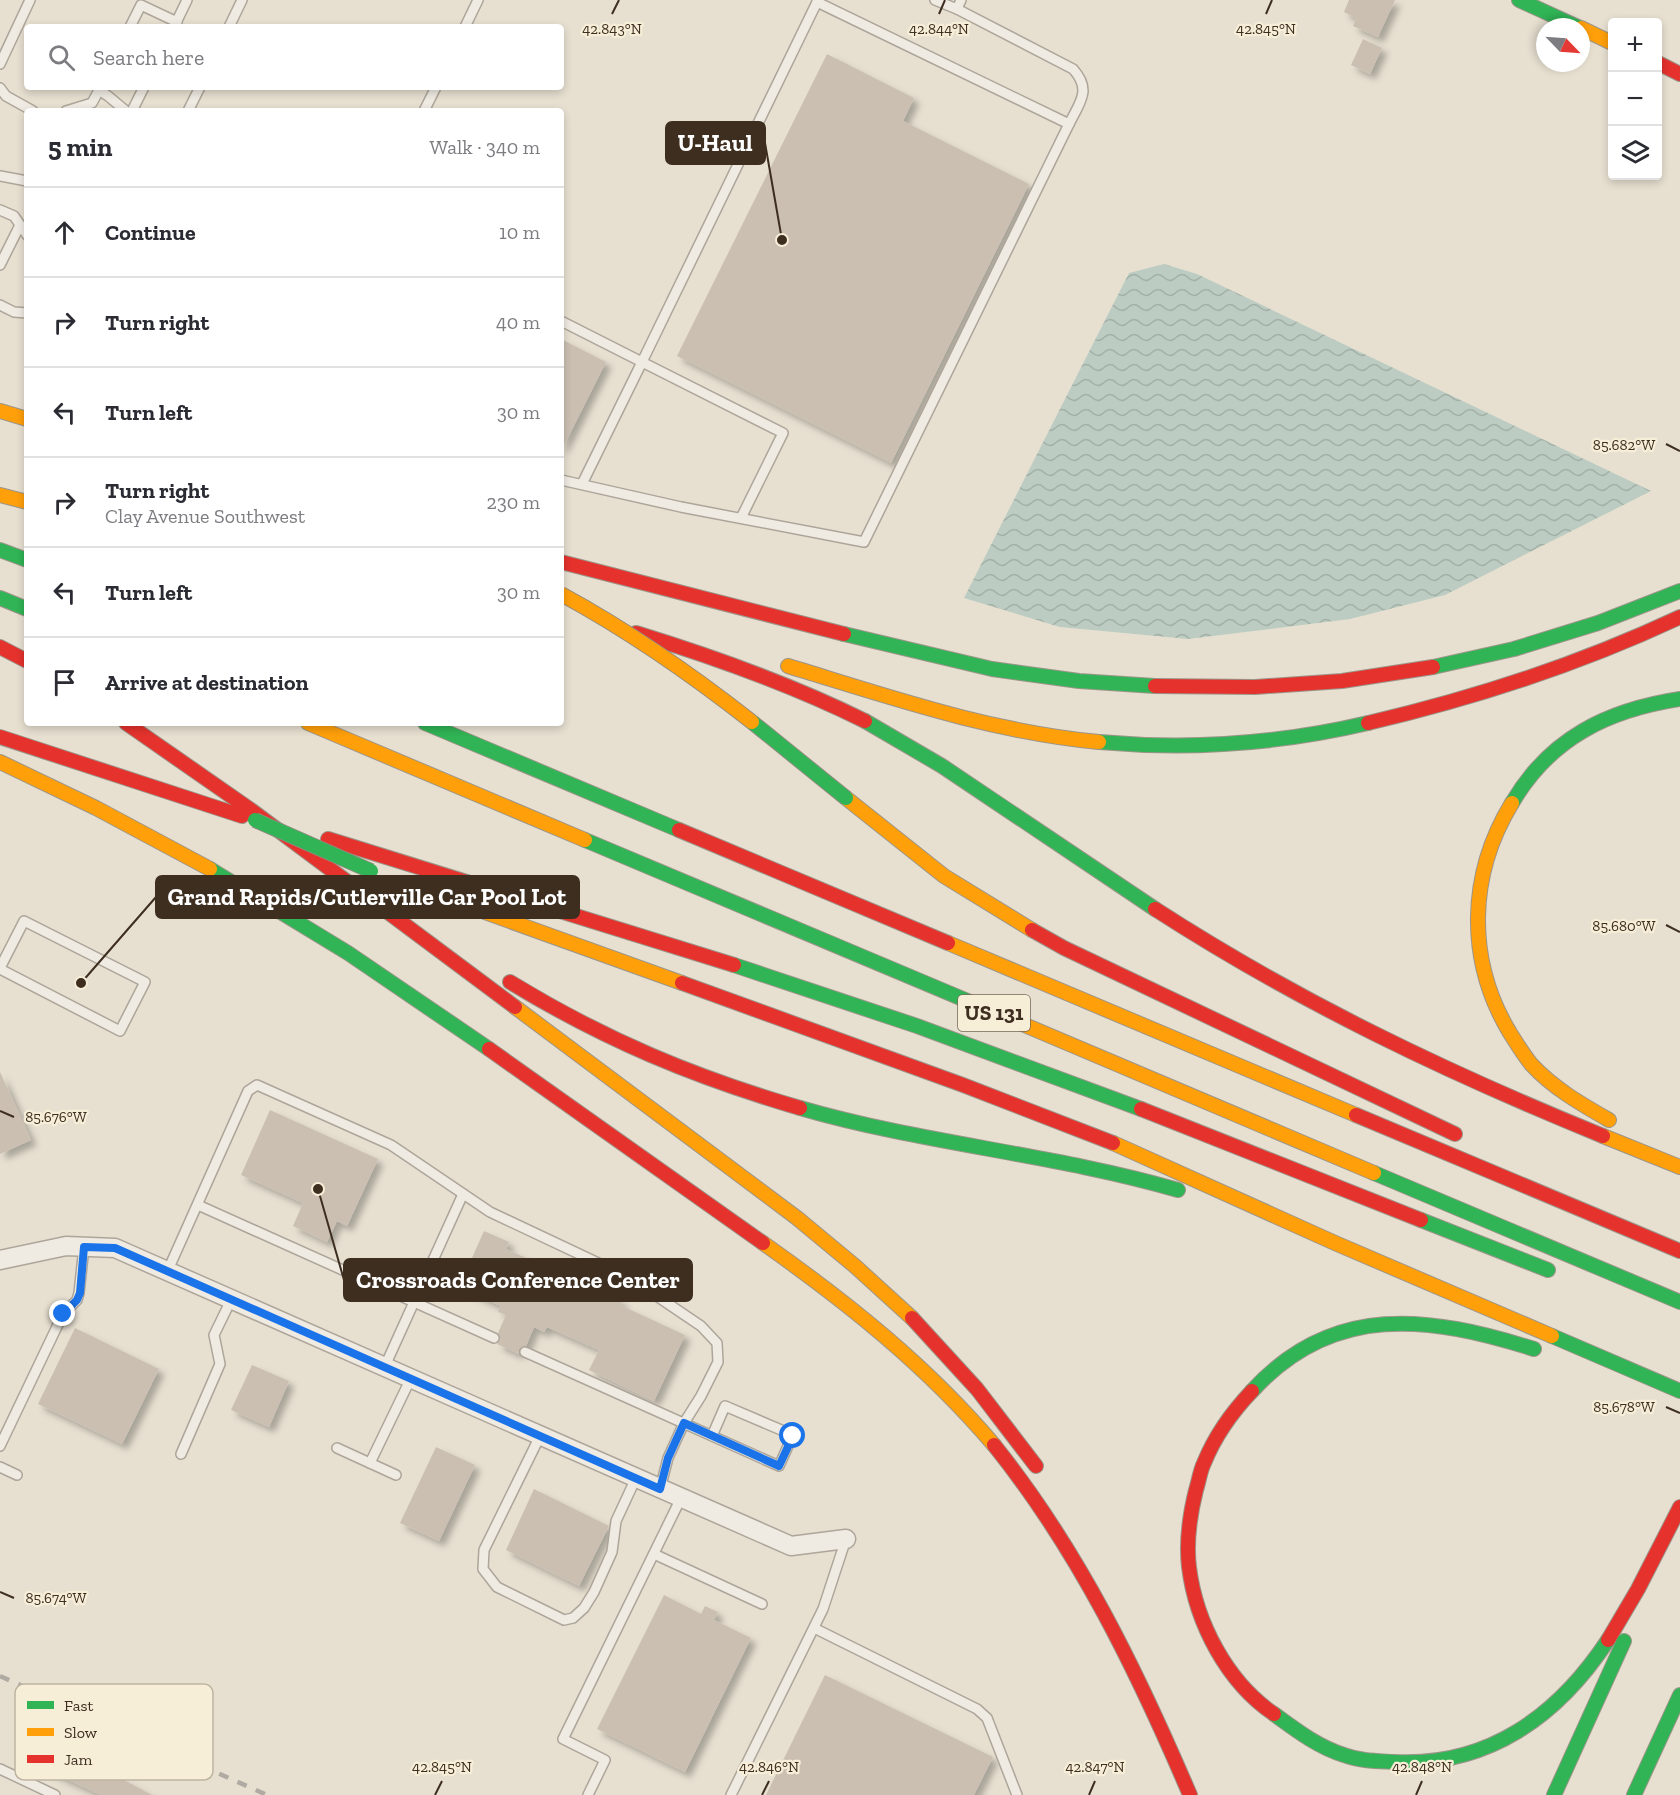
<!DOCTYPE html>
<meta charset="utf-8">
<style>
body{margin:0;font-family:"Zilla Slab",serif;background:#f2f2f3;color:#2b2b33}
.controls{position:absolute;right:18px;top:18px;display:grid;overflow:hidden;border-radius:6px;box-shadow:0 3px 9px #0003}
.controls button{width:54px;height:54px;display:grid;place-items:center;padding:0;border:0;border-bottom:2px solid #e1e1e2;background:#fff;color:#2b2b33;font:30px sans-serif}
.compass{position:absolute;left:1536px;top:18px;width:54px;height:54px;border-radius:50%;background:#fff;box-shadow:0 3px 9px #0003;rotate:115deg}
.stop{position:absolute;width:18px;height:18px;margin:-14px;border:4px solid #1a73e8;border-radius:50%;background:#fff}
.stop.end{background:#1a73e8;border-color:#fff;box-shadow:0 2px 6px #0008}
.list{margin:0;padding:0;list-style:none}
h2{display:flex;justify-content:space-between;align-items:center;height:78px;margin:0;padding:0 24px;font-size:26px}
h2 small{font-size:20px;font-weight:400;color:#7c7c81}
.list li{display:grid;grid-template-columns:39px 1fr auto;gap:18px;align-items:center;box-sizing:border-box;height:90px;padding:0 24px;border-top:2px solid #e1e1e2}
.list b{display:block;font-size:22px;white-space:nowrap}
.list p{margin:0;font-size:20px;white-space:nowrap;color:#7c7c81}
.list em{font-size:20px;font-style:normal;color:#7c7c81}
.icon{flex:none;width:33px;height:33px;fill:none;stroke:currentColor;stroke-width:2;stroke-linecap:round;stroke-linejoin:round}
.map{position:relative;flex:none;width:1680px;height:1795px;overflow:hidden}
.search{position:absolute;background:#fff;box-shadow:0 3px 9px #0003;left:24px;top:24px;width:540px;height:66px;display:flex;align-items:center;gap:15px;box-sizing:border-box;padding:0 21px;border-radius:6px;color:#7c7c81;font-size:22px}
.panel{position:absolute;background:#fff;box-shadow:0 3px 9px #0003;left:24px;top:108px;width:540px;height:618px;border-radius:6px}
.map>svg:first-child{display:block}
.water{fill:url(#water-waves)}
.building{fill:#cbbfb2;filter:url(#shadow)}
.lines{fill:none;stroke-linecap:round;stroke-linejoin:round}
.lane-casing{stroke:#ada599;stroke-width:12}
.street-casing{stroke:#ada599;stroke-width:21}
.fast-casing{stroke:#9c958a;stroke-width:16}
.slow-casing{stroke:#9c958a;stroke-width:16}
.jam-casing{stroke:#9c958a;stroke-width:16}
.lane{stroke:#efebe3;stroke-width:9}
.street{stroke:#efebe3;stroke-width:18}
.fast{stroke:#30b455;stroke-width:14}
.slow{stroke:#ff9f0a;stroke-width:14}
.jam{stroke:#e5322d;stroke-width:14}
.rail{stroke:#afaaa2;stroke-width:4.5;stroke-dasharray:10 10;stroke-linecap:butt}
.fast-bridge-casing{stroke:#928b80;stroke-width:16;stroke-linecap:butt}
.slow-bridge-casing{stroke:#928b80;stroke-width:16;stroke-linecap:butt}
.fast-bridge{stroke:#30b455;stroke-width:14}
.slow-bridge{stroke:#ff9f0a;stroke-width:14}
.route{stroke:#1a73e8;stroke-width:8}
.ticks{fill:none;stroke:#3d2e20;stroke-width:2}
.labels{text-anchor:middle;stroke-width:4.5;stroke-linejoin:round;paint-order:stroke}
.shield{fill:#f7eed8;stroke:#756857;stroke-width:1.5}
.shield-label{font-size:21px;font-weight:bold;fill:#3d2e20}
.key{fill:#f7eed8;stroke:#bfb4a1;stroke-width:1.5}
.key-label{font-size:16px;fill:#3d2e20}
.ticks-label{font-size:15px;text-anchor:middle;fill:#3d2e20;stroke:#f7eed8;stroke-width:4.5;stroke-linejoin:round;paint-order:stroke}
.leader{fill:none;stroke:#3d2e20;stroke-width:2}
.callout-dot{fill:#3d2e20;stroke:#f7eed8;stroke-width:2}
.callout{fill:#3d2e20;stroke:#3d2e20;stroke-width:2}
.callout-label{font-size:24px;text-anchor:middle;font-weight:bold;fill:#fff}
</style>
<div class="map">
<svg width="1680" height="1795" viewBox="0 0 1680 1795">
<defs>
<pattern id="water-waves" width="16" height="10" patternUnits="userSpaceOnUse" patternTransform="scale(1.5)"><rect width="16" height="10" fill="#bcccc2"/><path d="M0 5q4-4 8 0t8 0" fill="none" stroke="#a2b0a6"/></pattern>
<filter id="shadow"><feDropShadow dx="5.5" dy="5.5" stdDeviation="3" flood-color="#0004"/></filter>
</defs>
<rect width="100%" height="100%" fill="#e7e0d1"/>
<!-- water -->
<path class="water" d="M1164 264 1197 274 1651 491 1445 595 1350 619 1188 639 1060 627 964 598 1129 273Z"/>
<!-- building -->
<g class="building">
<path d="M1349 0H1395L1378 37 1353 26 1356 18 1344 12Z"/>
<path d="M1363 39 1382 48 1370 74 1351 65Z"/>
<path d="M827 54 914 98 903 121 1029 184 891 463 677 356Z"/>
<path d="M561 339 606 362 561 451Z"/>
<path d="M0 1072 31 1140 0 1154Z"/>
<path d="M270 1110 378 1159 347 1226 337 1221 327 1242 293 1226 303 1203 241 1175Z"/>
<path d="M484 1231 509 1242 506 1249 622 1301 620 1305 685 1335 654 1401 589 1370 599 1350 547 1327 544 1332 534 1327 526 1346 519 1349V1354L497 1344 500 1340 498 1333 506 1315 498 1312 501 1306 459 1287Z"/>
<path d="M75 1328 159 1369 122 1444 38 1404Z"/>
<path d="M252 1365 289 1381 269 1427 231 1410Z"/>
<path d="M436 1447 475 1465 439 1541 400 1523Z"/>
<path d="M534 1489 609 1526 579 1586 506 1550Z"/>
<path d="M664 1595 701 1614 705 1606 718 1612 714 1620 751 1638 685 1772 597 1729Z"/>
<path d="M825 1675 993 1757 974 1795H766Z"/>
<path d="M57 1748 109 1772 152 1795H101L47 1770Z"/>
</g>
<g class="lines">
<defs>
<g id="lane">
<path d="M935 0 957 9 961 0"/>
<path d="M957 9 1073 69C1092 90 1080 102 1069 124"/>
<path d="M175 25 187 0"/>
<path d="M130 27 141 5 177 22"/>
<path d="M229 27 242 0"/>
<path d="M465 27 478 0"/>
<path d="M0 64 30 0"/>
<path d="M100 87 99 90 108 96 126 111"/>
<path d="M0 88 6 96 33 111"/>
<path d="M66 111 92 103 99 90"/>
<path d="M132 111 144 87"/>
<path d="M188 111 200 87"/>
<path d="M424 111 436 87"/>
<path d="M0 176 27 181"/>
<path d="M0 210 14 216 27 235"/>
<path d="M0 265 20 225"/>
<path d="M0 305 14 312 27 313"/>
<path d="M561 321 642 362 818 0"/>
<path d="M561 480 681 507 864 542 1069 124 817 2"/>
<path d="M582 484 642 362 783 433 741 518"/>
<path d="M0 968 24 921 145 982 120 1031 0 969"/>
<path d="M198 1205 494 1338"/>
<path d="M168 1270 248 1091 257 1085 391 1145 490 1212 630 1278 701 1326 717 1343 718 1362 701 1396 684 1423 668 1458 660 1489"/>
<path d="M525 1352C610 1390 694 1428 779 1466L793 1435 725 1406 712 1436"/>
<path d="M385 1366 463 1194"/>
<path d="M540 1436 484 1550 483 1569 497 1587 564 1620 573 1618 584 1608 594 1592 612 1552 616 1521 636 1478"/>
<path d="M0 1446 63 1314 77 1300 79 1293 84 1247"/>
<path d="M337 1448 396 1475"/>
<path d="M181 1454 220 1364 214 1335 232 1298"/>
<path d="M370 1463 411 1378"/>
<path d="M0 1467 17 1475"/>
<path d="M654 1554 762 1604"/>
<path d="M814 1628 977 1709 987 1718 1017 1795"/>
<path d="M0 1769 55 1795"/>
<path d="M588 1795 605 1760 563 1739 681 1498"/>
<path d="M731 1795 823 1609 846 1539"/>
</g>
<path id="street" d="M0 1260 66 1246 115 1248 791 1546 846 1539"/>
<g id="fast">
<path d="M1519 0 1578 27"/>
<path d="M0 550 27 560"/>
<path d="M0 598 27 609"/>
<path d="M844 634 992 669 1079 681 1155 686"/>
<path d="M1433 667 1514 649 1598 623 1680 591"/>
<path d="M865 721 942 766 1155 909"/>
<path d="M425 723 679 830"/>
<path d="M1099 742C1190 750 1279 744 1368 723"/>
<path d="M1512 803C1550 738 1608 710 1680 699"/>
<path d="M585 840 1001 1015"/>
<path d="M210 869 348 953 489 1049"/>
<path d="M734 965 917 1026 1141 1109"/>
<path d="M800 1108C924 1144 1054 1154 1178 1190"/>
<path d="M1374 1173 1680 1302"/>
<path d="M1421 1220 1548 1270"/>
<path d="M1552 1336 1680 1391"/>
<path d="M1252 1391C1333 1302 1430 1316 1534 1349"/>
<path d="M1274 1714C1296 1730 1318 1747 1344 1755 1360 1761 1377 1761 1394 1762 1488 1767 1558 1716 1608 1640"/>
<path d="M1554 1795 1624 1641"/>
<path d="M1634 1795 1680 1695"/>
</g>
<g id="slow">
<path d="M1581 28 1612 43"/>
<path d="M0 411 27 419"/>
<path d="M0 495 27 502"/>
<path d="M788 666C890 697 991 732 1099 742"/>
<path d="M308 723 585 840"/>
<path d="M0 762 96 808 210 869"/>
<path d="M846 798 944 876 1032 930"/>
<path d="M1512 803C1468 875 1466 960 1510 1033 1517 1044 1523 1054 1531 1064 1553 1088 1581 1104 1609 1120"/>
<path d="M443 897 682 983"/>
<path d="M948 943 1356 1115"/>
<path d="M515 1007 797 1218 856 1267 912 1318"/>
<path d="M1001 1015 1374 1173"/>
<path d="M1603 1136 1680 1167"/>
<path d="M1113 1143 1335 1243 1552 1336"/>
<path d="M763 1243C848 1303 927 1366 994 1445"/>
</g>
<g id="jam">
<path d="M1658 63 1680 74"/>
<path d="M561 562 844 634"/>
<path d="M636 633C714 657 791 684 865 721"/>
<path d="M0 647 27 661"/>
<path d="M1155 686 1255 687 1342 681 1433 667"/>
<path d="M126 723 251 810 515 1007"/>
<path d="M1368 723C1475 698 1580 664 1680 617"/>
<path d="M0 737 242 816"/>
<path d="M679 830 948 943"/>
<path d="M328 839 734 965"/>
<path d="M1155 909C1299 1002 1446 1072 1603 1136"/>
<path d="M1032 930 1064 948 1455 1134"/>
<path d="M510 982C605 1040 694 1077 800 1108"/>
<path d="M682 983 963 1085 1113 1143"/>
<path d="M489 1049 763 1243"/>
<path d="M1141 1109 1421 1220"/>
<path d="M1356 1115 1680 1251"/>
<path d="M912 1318 977 1389 1036 1466"/>
<path d="M1252 1391C1232 1412 1215 1436 1204 1463 1200 1471 1199 1481 1196 1490 1190 1514 1186 1541 1189 1567 1196 1623 1227 1682 1274 1714"/>
<path d="M994 1445C1079 1551 1137 1671 1190 1795"/>
<path d="M1608 1640 1638 1589 1680 1507"/>
</g>
</defs>
<!-- lane casing -->
<use href="#lane" class="lane-casing"/>
<!-- street casing -->
<use href="#street" class="street-casing"/>
<!-- fast casing -->
<use href="#fast" class="fast-casing"/>
<!-- slow casing -->
<use href="#slow" class="slow-casing"/>
<!-- jam casing -->
<use href="#jam" class="jam-casing"/>
<!-- lane -->
<use href="#lane" class="lane"/>
<!-- street -->
<use href="#street" class="street"/>
<!-- fast -->
<use href="#fast" class="fast"/>
<!-- slow -->
<use href="#slow" class="slow"/>
<!-- jam -->
<use href="#jam" class="jam"/>
<!-- rail -->
<path class="rail" d="M0 1676 267 1795"/>
<defs>
<g id="fast-bridge">
<path d="M752 722 846 798"/>
<path d="M255 820 371 871"/>
</g>
<path id="slow-bridge" d="M561 594C629 631 691 674 752 722"/>
</defs>
<!-- fast-bridge casing -->
<use href="#fast-bridge" class="fast-bridge-casing"/>
<!-- slow-bridge casing -->
<use href="#slow-bridge" class="slow-bridge-casing"/>
<!-- fast-bridge -->
<use href="#fast-bridge" class="fast-bridge"/>
<!-- slow-bridge -->
<use href="#slow-bridge" class="slow-bridge"/>
</g>
<g class="lines">
<!-- route -->
<path class="route" d="M63 1314 77 1300 80 1293 84 1247 115 1248 660 1489 668 1458 684 1423 779 1466 793 1436"/>
</g>
<!-- ticks -->
<path class="ticks" d="M612 14 619 0M939 14 945 0M1266 14 1272 0M1666 444 1680 451M1666 925 1680 932M0 1111 14 1117M1666 1407 1680 1413M0 1592 14 1598M435 1795 442 1781M762 1795 769 1781M1089 1795 1095 1781M1416 1795 1422 1781"/>
<g class="labels">
<!-- shield labels -->
<rect class="shield" x="958" y="995" width="72" height="36" rx="4.5"/>
<g class="shield-label">
<text x="994" y="1020">US 131</text>
</g>
</g>
<!-- legend -->
<rect x="15" y="1684" width="198" height="96" rx="9" class="key"/>
<rect x="27" y="1701" width="27" height="8" fill="#30b455"/>
<rect x="27" y="1728" width="27" height="8" fill="#ff9f0a"/>
<rect x="27" y="1755" width="27" height="8" fill="#e5322d"/>
<g class="key-label">
<text x="64" y="1711">Fast</text>
<text x="64" y="1738">Slow</text>
<text x="64" y="1765">Jam</text>
</g>
<g class="ticks-label">
<text x="612" y="34">42.843°N</text>
<text x="939" y="34">42.844°N</text>
<text x="1266" y="34">42.845°N</text>
<text x="1624" y="450">85.682°W</text>
<text x="1624" y="931">85.680°W</text>
<text x="56" y="1122">85.676°W</text>
<text x="1624" y="1412">85.678°W</text>
<text x="56" y="1603">85.674°W</text>
<text x="442" y="1772">42.845°N</text>
<text x="769" y="1772">42.846°N</text>
<text x="1095" y="1772">42.847°N</text>
<text x="1422" y="1772">42.848°N</text>
</g>
<!-- callouts -->
<path class="leader" d="M782 240L765 143M81 983L156 897M318 1189L344 1280"/>
<g class="callout-dot">
<circle cx="782" cy="240" r="6"/>
<circle cx="81" cy="983" r="6"/>
<circle cx="318" cy="1189" r="6"/>
</g>
<g class="callout">
<rect x="666" y="122" width="99" height="42" rx="6"/>
<rect x="156" y="876" width="423" height="42" rx="6"/>
<rect x="344" y="1259" width="348" height="42" rx="6"/>
</g>
<g class="callout-label">
<text x="715" y="151">U-Haul</text>
<text x="367" y="905">Grand Rapids/Cutlerville Car Pool Lot</text>
<text x="518" y="1288">Crossroads Conference Center</text>
</g>
</svg>
<div class="controls">
<button>+</button>
<button>−</button>
<button><svg class="icon" aria-label="layers" viewBox="0 0 24 24"><path d="M12 4l9 5-9 5-9-5zM3 14l9 5 9-5"/></svg></button>
</div>
<svg class="compass" viewBox="-18 -18 36 36"><path d="M0-13l5 13h-10z" fill="#e53935"/><path d="M0 13l5-13h-10z" fill="#7c7c81"/></svg>
<div class="stop" style="left:793px;top:1436px"></div>
<div class="stop end" style="left:63px;top:1314px"></div>
<div class="search"><svg class="icon" aria-label="search" viewBox="0 0 24 24"><circle cx="10" cy="10" r="6"/><path d="M15 15l6 6"/></svg>Search here</div>
<section class="panel">
<h2>5 min<small>Walk · 340 m</small></h2>
<ul class="list">
<li><svg class="icon" aria-label="ahead" viewBox="0 0 24 24"><path d="M12 20V5M6 11l6-6 6 6"/></svg><div><b>Continue</b></div><em>10 m</em></li>
<li><svg class="icon" aria-label="right" viewBox="0 0 24 24"><path d="M7 20v-9h11M14 6l5 5-5 5"/></svg><div><b>Turn right</b></div><em>40 m</em></li>
<li><svg class="icon" aria-label="left" viewBox="0 0 24 24"><path d="M17 20v-9H6M10 6l-5 5 5 5"/></svg><div><b>Turn left</b></div><em>30 m</em></li>
<li><svg class="icon" aria-label="right" viewBox="0 0 24 24"><path d="M7 20v-9h11M14 6l5 5-5 5"/></svg><div><b>Turn right</b><p>Clay Avenue Southwest</p></div><em>230 m</em></li>
<li><svg class="icon" aria-label="left" viewBox="0 0 24 24"><path d="M17 20v-9H6M10 6l-5 5 5 5"/></svg><div><b>Turn left</b></div><em>30 m</em></li>
<li><svg class="icon" aria-label="arrive" viewBox="0 0 24 24"><path d="M6 21V4h12l-3 4 3 4H6"/></svg><div><b>Arrive at destination</b></div></li>
</ul>
</section>
</div>
